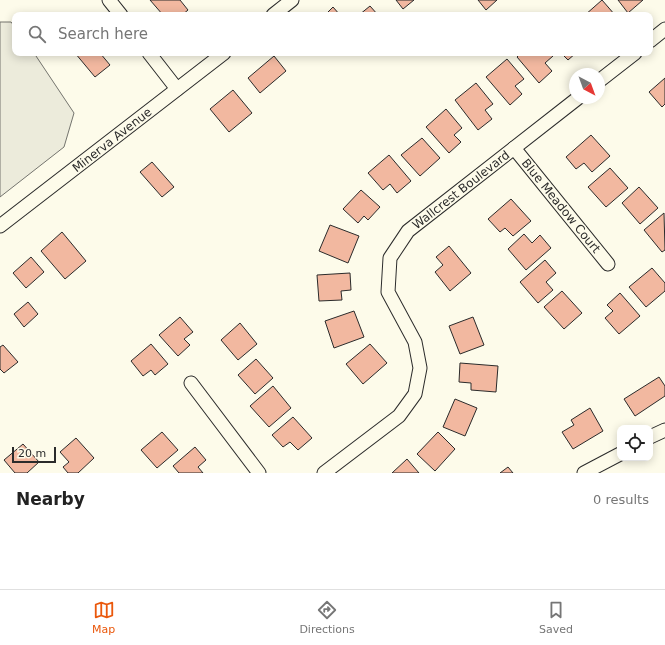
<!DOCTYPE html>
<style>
body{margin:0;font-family:"DejaVu Sans",sans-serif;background:#f2f2f2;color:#222}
.controls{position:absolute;right:12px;bottom:12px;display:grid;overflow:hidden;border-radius:8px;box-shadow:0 2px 10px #0003}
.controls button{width:36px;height:36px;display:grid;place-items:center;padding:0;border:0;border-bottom:1px solid #e0e0e0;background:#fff;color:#222;font:20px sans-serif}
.compass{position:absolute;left:569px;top:68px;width:36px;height:36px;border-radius:50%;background:#fff;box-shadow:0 2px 10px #0003;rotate:139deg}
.scale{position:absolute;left:12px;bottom:10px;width:44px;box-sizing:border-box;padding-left:4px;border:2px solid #2b2b2b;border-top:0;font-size:11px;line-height:14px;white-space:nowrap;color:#2b2b2b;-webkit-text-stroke:3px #fdfbea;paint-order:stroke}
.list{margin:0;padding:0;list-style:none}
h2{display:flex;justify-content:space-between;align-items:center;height:52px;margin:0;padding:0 16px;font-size:17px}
h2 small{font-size:13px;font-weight:400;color:#767676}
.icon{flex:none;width:22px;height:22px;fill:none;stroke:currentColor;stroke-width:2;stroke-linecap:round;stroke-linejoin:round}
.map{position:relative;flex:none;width:665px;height:473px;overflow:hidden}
.search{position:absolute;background:#fff;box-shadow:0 2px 10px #0003;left:12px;right:12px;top:12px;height:44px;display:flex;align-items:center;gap:10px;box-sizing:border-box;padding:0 14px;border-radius:8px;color:#767676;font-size:15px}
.sheet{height:116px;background:#fff}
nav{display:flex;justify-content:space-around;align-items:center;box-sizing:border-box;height:56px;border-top:1px solid #e0e0e0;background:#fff;font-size:11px;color:#767676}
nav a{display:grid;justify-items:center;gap:2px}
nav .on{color:#ea580c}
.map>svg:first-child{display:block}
.green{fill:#ecebdb;stroke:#74746e}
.building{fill:#f2b8a0;stroke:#2b2b2b}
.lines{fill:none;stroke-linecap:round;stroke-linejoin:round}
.street-casing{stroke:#2b2b2b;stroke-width:15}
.street{stroke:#fdfbea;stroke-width:13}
.labels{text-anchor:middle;stroke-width:3;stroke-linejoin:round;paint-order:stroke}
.street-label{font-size:12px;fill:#2b2b2b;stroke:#fdfbea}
</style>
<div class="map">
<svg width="665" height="473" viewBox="0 0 665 473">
<rect width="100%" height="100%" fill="#fdfbea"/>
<!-- green -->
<path class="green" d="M0 22H11L15 27V53H34L74 113 64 147 0 197Z"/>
<!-- building -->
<g class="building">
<path d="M150 0H180L188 10 182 15H163Z"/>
<path d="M396 0H414L403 9Z"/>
<path d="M478 0H497L486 10Z"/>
<path d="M602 0 615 15H585Z"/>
<path d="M618 0H643L628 13Z"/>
<path d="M370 6 378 15H359Z"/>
<path d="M333 7 340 15H325Z"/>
<path d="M75 53H100L110 65 95 77Z"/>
<path d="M521 53H550L553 56 545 63 552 71 539 83 517 57Z"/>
<path d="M561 53H576L568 60Z"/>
<path d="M274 56 286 71 260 93 248 78Z"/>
<path d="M507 59 524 79 515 86 522 94 510 105 486 77Z"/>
<path d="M665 78V104L662 107 649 92Z"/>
<path d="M476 83 493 104 485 110 492 119 478 130 455 100Z"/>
<path d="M233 90 252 113 229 132 210 109Z"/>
<path d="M446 109 462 128 454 135 461 142 449 153 426 127Z"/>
<path d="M591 135 610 156 592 172 584 163 576 169 566 157Z"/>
<path d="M422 138 440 158 420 176 401 155Z"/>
<path d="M389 155 411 181 397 193 390 184 383 190 368 173Z"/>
<path d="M152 162 174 187 162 197 140 172Z"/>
<path d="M610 168 628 188 606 207 588 187Z"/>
<path d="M639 187 658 208 640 224 622 203Z"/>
<path d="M361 190 380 207 368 220 364 216 358 223 343 209Z"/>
<path d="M511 199 531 221 513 236 505 228 500 232 488 219Z"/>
<path d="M664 213 665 250 662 252 644 230Z"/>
<path d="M330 225 359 236 348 263 319 251Z"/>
<path d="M62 232 86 261 65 279 41 251Z"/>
<path d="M524 234 532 243 540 235 551 248 526 270 508 249Z"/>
<path d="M449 246 471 273 450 291 435 272 443 265 436 257Z"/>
<path d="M31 257 44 272 26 288 13 273Z"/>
<path d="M545 260 556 273 546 282 553 290 538 303 520 282Z"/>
<path d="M652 268 665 283V291L646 307 629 287Z"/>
<path d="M350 273 351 290 341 291 342 300 319 301 317 275Z"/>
<path d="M562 291 582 313 564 329 544 307Z"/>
<path d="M620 293 640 316 619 334 605 318 613 311 607 305Z"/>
<path d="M28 302 38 314 24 327 14 314Z"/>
<path d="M354 311 364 337 334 348 325 321Z"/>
<path d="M180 317 193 332 184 339 190 345 178 356 159 335Z"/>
<path d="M473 317 484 345 460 354 449 326Z"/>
<path d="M240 323 257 344 238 360 221 340Z"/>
<path d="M151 344 168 364 155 375 151 370 143 376 131 361Z"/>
<path d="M370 344 387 363 363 384 346 364Z"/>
<path d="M3 345 18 362 4 373 0 369V347Z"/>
<path d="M256 359 273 378 255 394 238 375Z"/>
<path d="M460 363 498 366 496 392 471 390V383L459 382Z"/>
<path d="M659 377 665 386V396L635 416 624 399Z"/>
<path d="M273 386 291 408 269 427 250 406Z"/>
<path d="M455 399 477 408 465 436 443 427Z"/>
<path d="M590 408 603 431 573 449 562 432 574 425 571 420Z"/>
<path d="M293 417 312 438 298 450 290 442 283 447 272 435Z"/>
<path d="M162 432 178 450 157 468 141 450Z"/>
<path d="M438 432 455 449 435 471 417 454Z"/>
<path d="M76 438 94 458 78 473H68L63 467 69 462 60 452Z"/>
<path d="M23 444 39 462 27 473H15L4 460Z"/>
<path d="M195 447 206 460 198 467 203 473H179L173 466Z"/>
<path d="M407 459 419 473H392Z"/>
<path d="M508 467 513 473H500Z"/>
</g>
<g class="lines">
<defs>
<g id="street">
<path d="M109 0 121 15"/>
<path d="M273 15 292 0"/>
<path d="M650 41 665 29"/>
<path d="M149 53 177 89"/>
<path d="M599 81 635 53"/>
<path d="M514 148 608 264"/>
<path d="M0 226 224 53"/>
<path d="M191 383 259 473"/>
<path d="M650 437 665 430"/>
<path d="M324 473 399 416 415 394 420 368 415 342 388 292 390 258 408 231 578 98"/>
<path d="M584 473 620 454"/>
</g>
</defs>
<!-- street casing -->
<use href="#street" class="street-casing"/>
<!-- street -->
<use href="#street" class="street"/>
</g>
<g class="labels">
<!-- street labels -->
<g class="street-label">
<text transform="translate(112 140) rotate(-38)" y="4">Minerva Avenue</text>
<text transform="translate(461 190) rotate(-38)" y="4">Wallcrest Boulevard</text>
<text transform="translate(561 206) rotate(51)" y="4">Blue Meadow Court</text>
</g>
</g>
</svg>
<div class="controls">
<button><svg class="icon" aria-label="locate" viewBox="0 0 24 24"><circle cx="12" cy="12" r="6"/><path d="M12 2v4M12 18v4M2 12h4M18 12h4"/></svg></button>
</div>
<svg class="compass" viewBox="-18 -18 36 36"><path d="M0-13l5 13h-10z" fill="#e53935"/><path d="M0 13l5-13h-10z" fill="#767676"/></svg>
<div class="scale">20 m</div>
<div class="search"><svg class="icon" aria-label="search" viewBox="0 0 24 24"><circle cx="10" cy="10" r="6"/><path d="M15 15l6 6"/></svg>Search here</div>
</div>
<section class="sheet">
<h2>Nearby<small>0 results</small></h2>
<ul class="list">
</ul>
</section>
<nav>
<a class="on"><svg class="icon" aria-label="map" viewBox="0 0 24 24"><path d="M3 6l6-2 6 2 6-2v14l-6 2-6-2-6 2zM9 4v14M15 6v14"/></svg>Map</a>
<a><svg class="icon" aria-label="directions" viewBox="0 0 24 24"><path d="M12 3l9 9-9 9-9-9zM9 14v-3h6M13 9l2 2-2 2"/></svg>Directions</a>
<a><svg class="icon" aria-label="saved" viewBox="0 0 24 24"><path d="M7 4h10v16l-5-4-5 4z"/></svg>Saved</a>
</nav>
